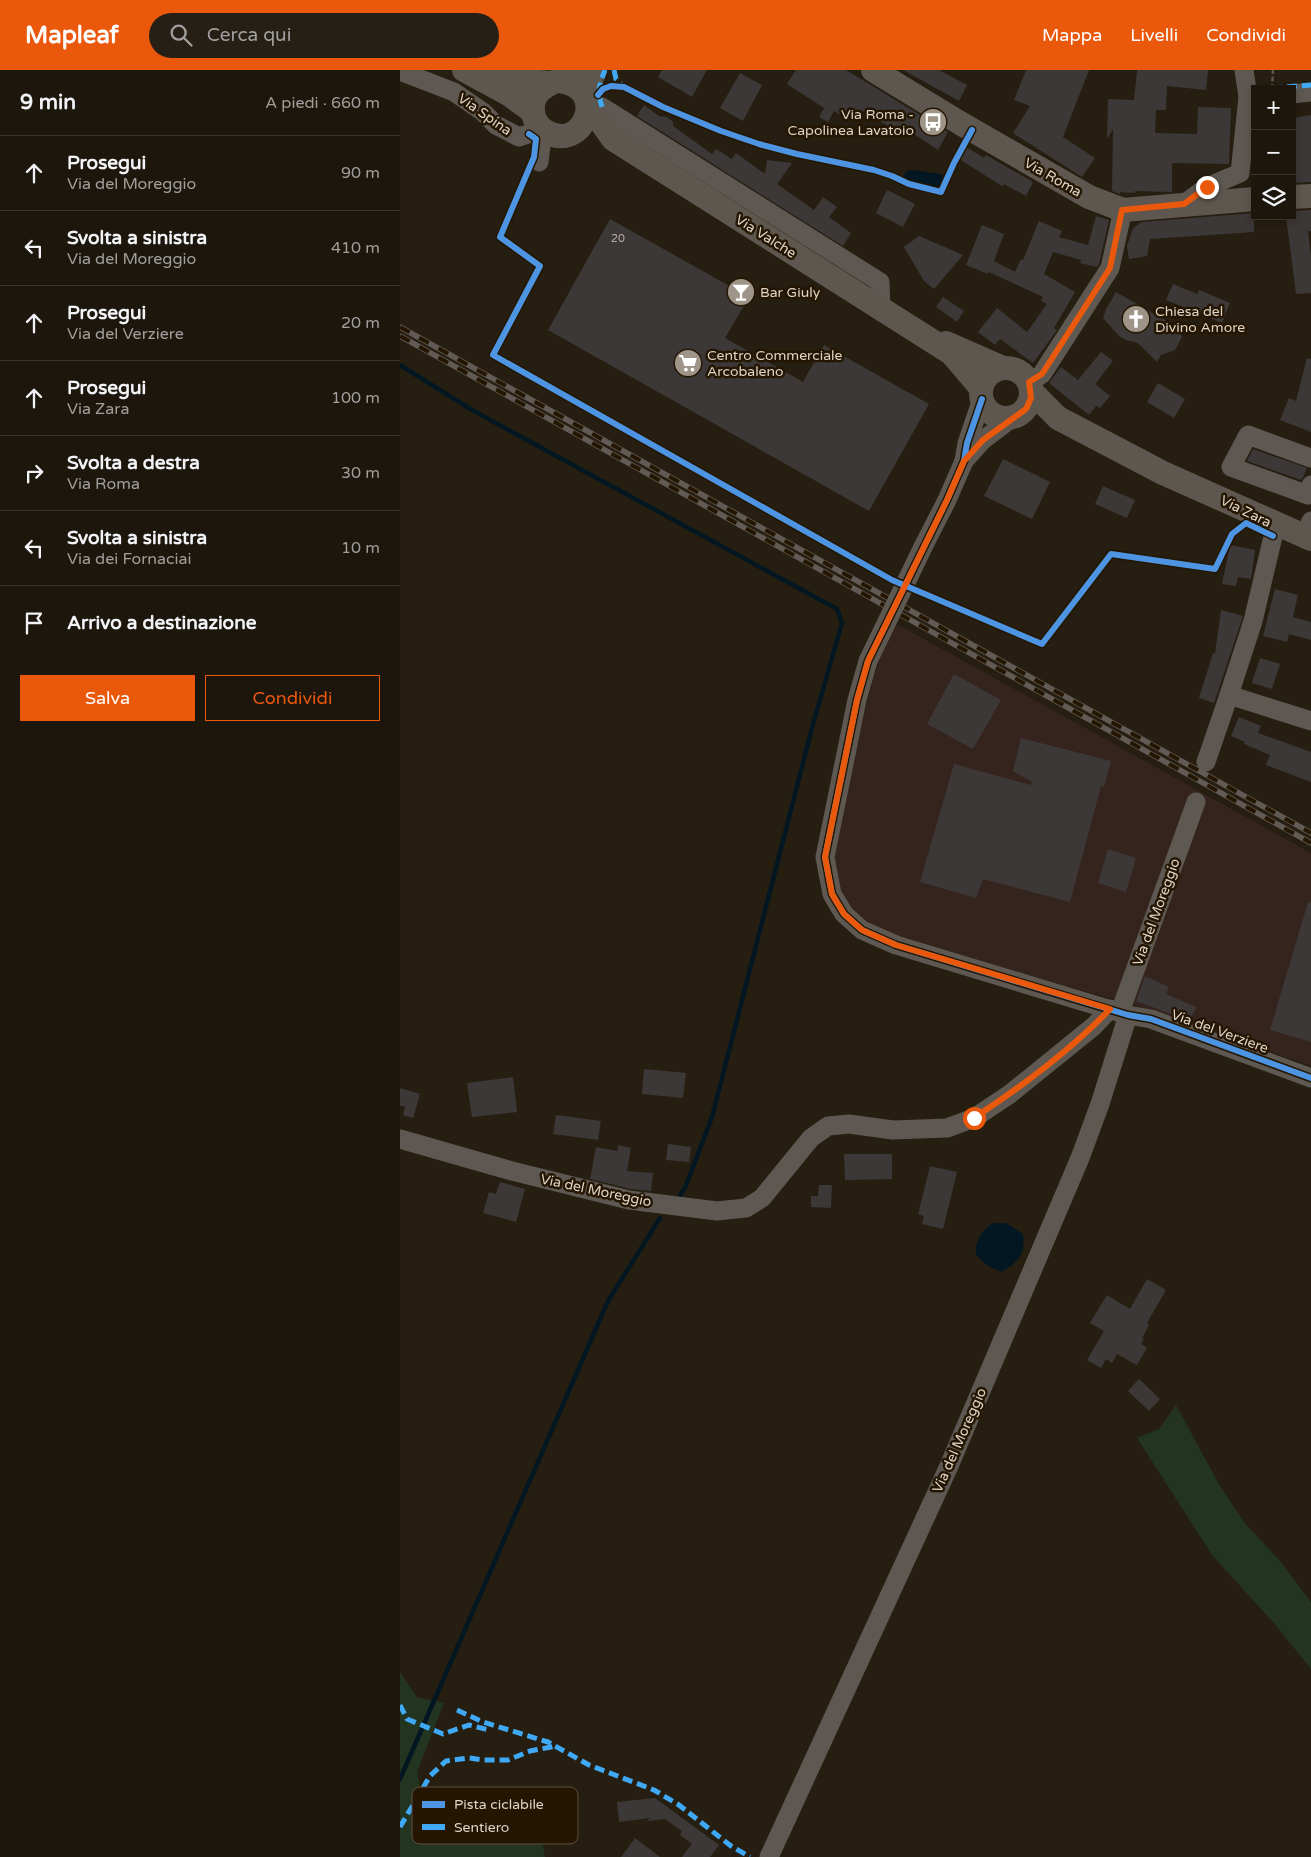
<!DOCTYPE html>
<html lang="it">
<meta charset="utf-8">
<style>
body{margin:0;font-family:"Varela Round",sans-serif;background:#251f15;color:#f1f3f6}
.controls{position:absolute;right:15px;top:15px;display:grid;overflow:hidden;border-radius:0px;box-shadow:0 2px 8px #0003}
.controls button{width:45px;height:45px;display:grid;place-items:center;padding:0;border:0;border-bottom:1px solid #3a352d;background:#1c160c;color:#f1f3f6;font:25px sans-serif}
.stop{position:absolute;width:15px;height:15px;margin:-11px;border:4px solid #ea580c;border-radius:50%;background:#fff}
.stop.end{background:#ea580c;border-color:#fff;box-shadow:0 1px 5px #0008}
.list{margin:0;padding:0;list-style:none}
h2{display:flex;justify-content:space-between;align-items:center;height:65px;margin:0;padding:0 20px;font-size:21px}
h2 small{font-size:16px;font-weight:400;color:#a09f9d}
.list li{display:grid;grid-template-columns:32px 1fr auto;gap:15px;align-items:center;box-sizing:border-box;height:75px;padding:0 20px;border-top:1px solid #3a352d}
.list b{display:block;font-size:19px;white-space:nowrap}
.list p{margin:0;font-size:16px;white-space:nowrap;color:#a09f9d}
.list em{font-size:16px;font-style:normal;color:#a09f9d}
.actions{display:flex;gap:10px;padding:15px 20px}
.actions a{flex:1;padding:11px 0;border:1px solid #ea580c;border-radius:0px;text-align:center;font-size:18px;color:#ea580c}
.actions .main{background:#ea580c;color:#fff}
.icon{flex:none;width:28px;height:28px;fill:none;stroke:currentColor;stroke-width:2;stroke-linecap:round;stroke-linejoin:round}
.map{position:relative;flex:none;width:911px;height:1787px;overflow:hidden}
header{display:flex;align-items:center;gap:30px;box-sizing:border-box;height:70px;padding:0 25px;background:#ea580c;color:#fff}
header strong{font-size:24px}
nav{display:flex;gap:28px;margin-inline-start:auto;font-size:18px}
.search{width:350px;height:45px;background:#251f15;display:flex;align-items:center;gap:12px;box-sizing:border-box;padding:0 18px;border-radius:28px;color:#a09f9d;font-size:19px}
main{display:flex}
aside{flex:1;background:#1c160c}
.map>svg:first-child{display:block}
.industrial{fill:#35241d}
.green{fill:#233420}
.water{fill:#031723}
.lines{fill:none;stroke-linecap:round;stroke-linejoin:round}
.stream{stroke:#031723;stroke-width:4.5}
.canal{stroke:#031723;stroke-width:14}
.building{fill:#3d3838}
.path{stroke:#5c564f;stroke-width:2.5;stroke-dasharray:5 2.5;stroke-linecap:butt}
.minor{stroke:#5d5852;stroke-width:19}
.major{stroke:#5e574f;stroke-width:24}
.rail-casing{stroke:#625b55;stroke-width:5.5}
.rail{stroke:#241601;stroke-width:4;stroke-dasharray:11;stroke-linecap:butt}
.minor-bridge{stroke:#5d5852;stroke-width:19}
.quiet{stroke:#3fa9f5;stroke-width:5;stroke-dasharray:10 5;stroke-linecap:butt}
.cycleway-casing{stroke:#241601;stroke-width:9}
.cycleway{stroke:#4d94e3;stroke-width:6}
.route{stroke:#ea580c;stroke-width:6}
.labels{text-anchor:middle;stroke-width:5;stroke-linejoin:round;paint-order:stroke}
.number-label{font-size:11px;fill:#b6ada3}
.street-label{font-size:14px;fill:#ded4c7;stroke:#241601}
.poi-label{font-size:14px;fill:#ded4c7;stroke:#241601;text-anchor:start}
.key{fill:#241601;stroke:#5c4f3c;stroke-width:1}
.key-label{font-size:14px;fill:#ded4c7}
</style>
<header>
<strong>Mapleaf</strong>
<div class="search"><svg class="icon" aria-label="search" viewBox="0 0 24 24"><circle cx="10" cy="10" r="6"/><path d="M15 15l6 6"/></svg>Cerca qui</div>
<nav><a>Mappa</a><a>Livelli</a><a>Condividi</a></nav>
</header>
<main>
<aside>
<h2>9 min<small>A piedi · 660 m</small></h2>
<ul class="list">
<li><svg class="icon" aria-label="ahead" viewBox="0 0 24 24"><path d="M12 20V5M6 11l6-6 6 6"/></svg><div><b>Prosegui</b><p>Via del Moreggio</p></div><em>90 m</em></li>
<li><svg class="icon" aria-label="left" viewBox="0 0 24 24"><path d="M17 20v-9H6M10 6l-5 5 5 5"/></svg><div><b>Svolta a sinistra</b><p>Via del Moreggio</p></div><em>410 m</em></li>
<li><svg class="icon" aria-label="ahead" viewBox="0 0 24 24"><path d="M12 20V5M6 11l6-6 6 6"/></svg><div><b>Prosegui</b><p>Via del Verziere</p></div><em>20 m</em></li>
<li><svg class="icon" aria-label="ahead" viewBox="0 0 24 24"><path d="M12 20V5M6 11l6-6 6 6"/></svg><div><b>Prosegui</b><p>Via Zara</p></div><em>100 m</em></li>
<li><svg class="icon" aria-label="right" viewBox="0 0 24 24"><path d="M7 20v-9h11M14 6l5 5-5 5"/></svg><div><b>Svolta a destra</b><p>Via Roma</p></div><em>30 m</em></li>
<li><svg class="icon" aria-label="left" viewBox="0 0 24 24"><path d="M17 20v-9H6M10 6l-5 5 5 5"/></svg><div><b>Svolta a sinistra</b><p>Via dei Fornaciai</p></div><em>10 m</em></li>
<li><svg class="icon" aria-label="arrive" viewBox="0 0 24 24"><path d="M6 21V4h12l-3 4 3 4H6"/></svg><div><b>Arrivo a destinazione</b></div></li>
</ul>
<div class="actions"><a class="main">Salva</a><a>Condividi</a></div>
</aside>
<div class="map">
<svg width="911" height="1787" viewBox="0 0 911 1787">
<rect width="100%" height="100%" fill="#261e10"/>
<!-- industrial -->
<path class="industrial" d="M497 554 911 783V996L734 935 548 883 484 862 456 845 438 822 434 791 440 749 473 608 483 581Z"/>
<!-- green -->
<g class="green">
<path d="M776 1335 820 1416 844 1452 881 1492 911 1532V1599L873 1552 812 1485 737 1368 759 1359Z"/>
<path d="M0 1602 17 1627 44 1633 17 1702 27 1746 51 1771 113 1749 142 1771 145 1787H0Z"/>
</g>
<!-- water -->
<path class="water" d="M593 1153H606L623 1164C626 1184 618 1193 601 1202L588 1196 576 1185C574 1171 582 1160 593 1153Z"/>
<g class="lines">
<!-- stream -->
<g class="stream">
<path d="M0 295 72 340 437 539 442 553 413 654 312 1047 285 1118 280 1125"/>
<path d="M0 1709 208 1231 260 1148"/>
</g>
<!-- canal -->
<path class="canal" d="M511 107 539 111"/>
</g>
<!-- building -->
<g class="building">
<path d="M262 0H307L292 27 258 7Z"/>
<path d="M396 0H446L548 62 538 80 502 56 498 62 461 40 453 52 434 41 428 52 419 47 424 38 387 14Z"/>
<path d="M503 0H539L567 15 559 31Z"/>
<path d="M626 0H689L663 67 695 88 682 107 613 63 630 36 614 30Z"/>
<path d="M737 0H808L806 20 767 16 766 40H756L755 63 797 64 798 37 831 38 829 94 772 93V122L735 121V123L720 122V124L712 121 713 59 707 69 708 29 734 30Z"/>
<path d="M340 3 362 15 343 51 320 38Z"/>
<path d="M244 35 259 46 267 47 273 52V56L312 84 316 79 332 89 336 83 365 104 367 90 392 93 377 114 414 140 423 127 437 137 429 147 451 163 443 176 237 46Z"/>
<path d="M911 45V112L892 113V48Z"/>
<path d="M566 77 584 88 586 85 633 112 626 126 604 114 602 116 559 89Z"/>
<path d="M487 120 515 134 503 157 476 143Z"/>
<path d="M911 140V161H908L911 187V223L896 224 886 146H892V141Z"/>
<path d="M854 143V162L750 169 747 186 729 189 727 176 733 158 742 152Z"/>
<path d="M696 146 709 150 699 194 697 197 680 193 681 190 653 182 644 204 675 222 654 258 657 260 633 293 600 269 595 275 578 262 597 238 627 262 647 234 641 231 643 227 589 202 588 204 566 195 582 155 604 164 594 191 615 202 621 189 623 190 639 151 662 161 659 167 688 175Z"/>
<path d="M210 149 349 227 325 268 403 312 424 275 529 334 469 441 148 260Z"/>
<path d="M519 166 563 185 534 219 524 211 504 177Z"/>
<path d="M773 214 797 224 799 220 830 233 822 253 766 230Z"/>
<path d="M716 222 779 258 782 267 775 280 761 285 757 292 738 273 726 270 719 266 703 248 706 239Z"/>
<path d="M543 227 564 241 557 252 536 237Z"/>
<path d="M701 282 713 291 695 314 710 326 700 338 696 336 689 345 649 313 661 297 678 310Z"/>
<path d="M907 288 911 289V362L880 350 889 328 896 331Z"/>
<path d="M758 313 785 329 774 348 747 332Z"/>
<path d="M853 379 907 398 903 407 901 410 847 391Z"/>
<path d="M603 389 650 412 632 449 584 426Z"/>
<path d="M703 416 735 430 727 448 695 434Z"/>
<path d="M830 475 855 480 851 509 838 507 836 516 822 514Z"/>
<path d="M875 519 898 525 893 547 911 552V570L889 564 887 572 863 566Z"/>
<path d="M821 540 843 546 814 633 799 628 813 583 815 584Z"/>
<path d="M860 588 880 594 872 619 852 613Z"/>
<path d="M554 604 601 630 573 679 527 654Z"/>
<path d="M839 647 861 656 858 663 911 682V712L866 695 870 685 844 674 845 672 831 666Z"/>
<path d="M621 668 711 691 704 716H701L670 832 583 809 576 828 520 812 554 694 631 715 632 712 613 701Z"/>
<path d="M708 779 736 788 726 822 698 813Z"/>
<path d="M908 832H911V972L870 960Z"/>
<path d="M745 906 769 917 766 924 796 937 790 951 736 931Z"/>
<path d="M244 999 286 1003 283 1028 242 1024Z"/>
<path d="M113 1007 117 1042 72 1047 67 1013Z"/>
<path d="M0 1018 20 1024 13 1048 3 1045 5 1036H0Z"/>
<path d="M156 1045 201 1051 198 1070 153 1064Z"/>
<path d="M268 1074 291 1077 289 1092 266 1090Z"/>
<path d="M218 1075 231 1078 227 1101 253 1103 251 1121 231 1119 190 1109 196 1077 217 1081Z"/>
<path d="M444 1084H492V1109L445 1110Z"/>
<path d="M530 1096 557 1102 543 1159 522 1154 524 1146 518 1144Z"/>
<path d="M100 1112 125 1119 116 1152 83 1143 89 1122 96 1124Z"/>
<path d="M419 1115H432L431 1138 411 1137V1126H418Z"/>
<path d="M747 1209 766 1220 747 1253 749 1255 742 1268 744 1269 741 1274 747 1278 737 1295 717 1284 712 1293 706 1289 701 1298 687 1290 704 1261 690 1253 707 1225 730 1239Z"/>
<path d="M739 1309 760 1329 749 1341 728 1321Z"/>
<path d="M255 1728 319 1775 310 1787H282L292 1774 280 1765 282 1761 265 1749 247 1751 250 1748 219 1752 217 1732Z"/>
<path d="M235 1768 260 1787H221Z"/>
</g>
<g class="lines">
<!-- path -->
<path class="path" d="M872 19 873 0"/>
<!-- minor -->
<g class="minor">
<path d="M844 0 848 27"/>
<path d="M0 1 54 22 83 42 96 55 119 67 143 59 139 92"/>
<path d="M892 24 911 22"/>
<path d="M202 37 480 212 481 238"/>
<path d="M784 134 807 117 840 103 848 27H855"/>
<path d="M629 313 642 304 710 198 723 140"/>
<path d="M911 388 848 365 831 397 908 425 911 415"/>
<path d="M564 391 583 370 612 348"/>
<path d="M876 454 853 551 829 625 911 651"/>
<path d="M905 466 911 451"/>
<path d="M523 477 547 430 564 391 567 373 582 329"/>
<path d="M468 591 457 630 425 787 432 824 444 844 462 860 496 875 728 945 751 949 911 1008"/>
<path d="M806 692 829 625"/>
<path d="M720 942 796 732"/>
<path d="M0 1069 112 1101 229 1130 317 1141 346 1138 362 1128 411 1068 428 1056 449 1054 493 1060 547 1058 574 1048 610 1024 694 956 710 939"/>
<path d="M369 1787 549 1396 680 1088 700 1034 728 945"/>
</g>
<!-- major -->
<g class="major">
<path d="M64 0 110 25 133 42"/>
<path d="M82 0 131 11 149 13"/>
<path d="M473 0 560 53 689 127 723 140 855 129"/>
<path d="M159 11C211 17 183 85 145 61 139 57 134 50 133 42 130 14 160 13 176 0"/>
<path d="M187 30 190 12 195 0"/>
<path d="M188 34 213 69 551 283 581 318"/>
<path d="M892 127 911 126"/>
<path d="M546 273 603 298"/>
<circle cx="606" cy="323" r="25"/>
<path d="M632 322 658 348 763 403 911 469"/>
</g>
<defs>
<g id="rail">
<path d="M0 257 911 763"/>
<path d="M0 266 911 773"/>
</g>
</defs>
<!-- rail casing -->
<use href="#rail" class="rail-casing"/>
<!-- rail -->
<use href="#rail" class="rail"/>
<!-- minor-bridge -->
<path class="minor-bridge" d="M468 591 523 477"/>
<!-- quiet -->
<g class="quiet">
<path d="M214 0 216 9 224 17"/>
<path d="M872 18 911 15"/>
<path d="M202 37C197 21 199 15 205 0"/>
<path d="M0 1635 7 1649 43 1664 69 1655 89 1660"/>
<path d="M57 1640 83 1652 148 1672 189 1695 254 1720 279 1735 331 1776 350 1787"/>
<path d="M0 1757 30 1706 46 1691 69 1688 83 1690H108L130 1681 156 1676"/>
</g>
<defs>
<g id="cycleway">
<path d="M198 25 203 19 211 16 224 17 263 37 321 61 359 74 397 84 474 100 492 106 509 114 541 122 554 93 572 60"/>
<path d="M129 64 136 69 134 87 100 167 140 196 93 285 492 510 642 574 711 484 815 499 832 464 846 453 873 466"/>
<path d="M582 329 567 373 564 391 547 430 468 591 457 630 425 787 432 824 444 844 462 860 496 875 728 945 751 949 911 1008"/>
</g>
</defs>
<!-- cycleway casing -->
<use href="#cycleway" class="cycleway-casing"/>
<!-- cycleway -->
<use href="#cycleway" class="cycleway"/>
</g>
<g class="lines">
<!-- route -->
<path class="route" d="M574 1048C621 1017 671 980 710 939L496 875 462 860 444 844 432 824 425 787 457 630 468 591 547 430 564 391 583 370 626 339 631 328 629 312 642 304 710 198 722 140 784 134 807 117"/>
</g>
<!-- icons -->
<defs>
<symbol id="bus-disc" viewBox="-11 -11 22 22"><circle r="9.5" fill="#9e9487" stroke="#241601"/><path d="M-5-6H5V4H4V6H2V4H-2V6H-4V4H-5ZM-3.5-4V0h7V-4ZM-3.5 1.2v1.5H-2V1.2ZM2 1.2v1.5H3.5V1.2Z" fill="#fff"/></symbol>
<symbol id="bar-disc" viewBox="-11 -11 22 22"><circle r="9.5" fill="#9e9487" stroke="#241601"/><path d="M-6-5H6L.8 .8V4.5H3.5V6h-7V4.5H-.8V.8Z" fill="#fff"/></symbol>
<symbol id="church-disc" viewBox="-11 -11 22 22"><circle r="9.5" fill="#9e9487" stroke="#241601"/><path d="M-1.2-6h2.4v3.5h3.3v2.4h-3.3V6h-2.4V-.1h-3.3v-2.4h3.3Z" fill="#fff"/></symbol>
<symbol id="supermarket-disc" viewBox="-11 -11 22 22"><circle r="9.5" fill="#9e9487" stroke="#241601"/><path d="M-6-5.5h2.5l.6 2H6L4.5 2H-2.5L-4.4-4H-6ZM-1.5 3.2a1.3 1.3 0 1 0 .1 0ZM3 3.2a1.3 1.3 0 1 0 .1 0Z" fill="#fff"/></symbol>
</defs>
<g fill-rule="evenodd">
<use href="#bus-disc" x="517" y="36" width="32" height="32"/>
<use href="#bar-disc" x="325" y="206" width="32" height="32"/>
<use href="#church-disc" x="720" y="233" width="32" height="32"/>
<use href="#supermarket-disc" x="272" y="277" width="32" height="32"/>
</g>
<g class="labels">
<!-- number labels -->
<g class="number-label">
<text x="218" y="172">20</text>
</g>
<!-- street labels -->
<g class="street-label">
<text transform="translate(85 44) rotate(35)" y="5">Via Spina</text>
<text transform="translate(653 107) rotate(30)" y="5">Via Roma</text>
<text transform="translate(366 166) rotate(32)" y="5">Via Valche</text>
<text transform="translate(846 441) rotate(26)" y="5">Via Zara</text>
<text transform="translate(756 842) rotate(-70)" y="5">Via del Moreggio</text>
<text transform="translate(820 961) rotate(20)" y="5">Via del Verziere</text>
<text transform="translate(196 1120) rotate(12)" y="5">Via del Moreggio</text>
<text transform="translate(559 1370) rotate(-66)" y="5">Via del Moreggio</text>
</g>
<!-- poi labels -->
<g class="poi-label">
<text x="514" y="49" text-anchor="end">Via Roma -<tspan x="514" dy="16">Capolinea Lavatoio</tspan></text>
<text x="360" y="227">Bar Giuly</text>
<text x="755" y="246">Chiesa del<tspan x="755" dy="16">Divino Amore</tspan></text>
<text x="307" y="290">Centro Commerciale<tspan x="307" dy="16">Arcobaleno</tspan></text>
</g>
</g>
<!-- legend -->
<rect x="12" y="1717" width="166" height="57" rx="8" class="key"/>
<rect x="22" y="1731" width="23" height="7" fill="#4d94e3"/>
<rect x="22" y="1754" width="23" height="6" fill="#3fa9f5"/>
<g class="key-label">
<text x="54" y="1739">Pista ciclabile</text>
<text x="54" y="1762">Sentiero</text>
</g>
</svg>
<div class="controls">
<button>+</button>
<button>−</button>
<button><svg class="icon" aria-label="layers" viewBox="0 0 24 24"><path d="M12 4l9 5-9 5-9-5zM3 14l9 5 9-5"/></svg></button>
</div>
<div class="stop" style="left:574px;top:1048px"></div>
<div class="stop end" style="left:807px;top:117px"></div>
</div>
</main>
